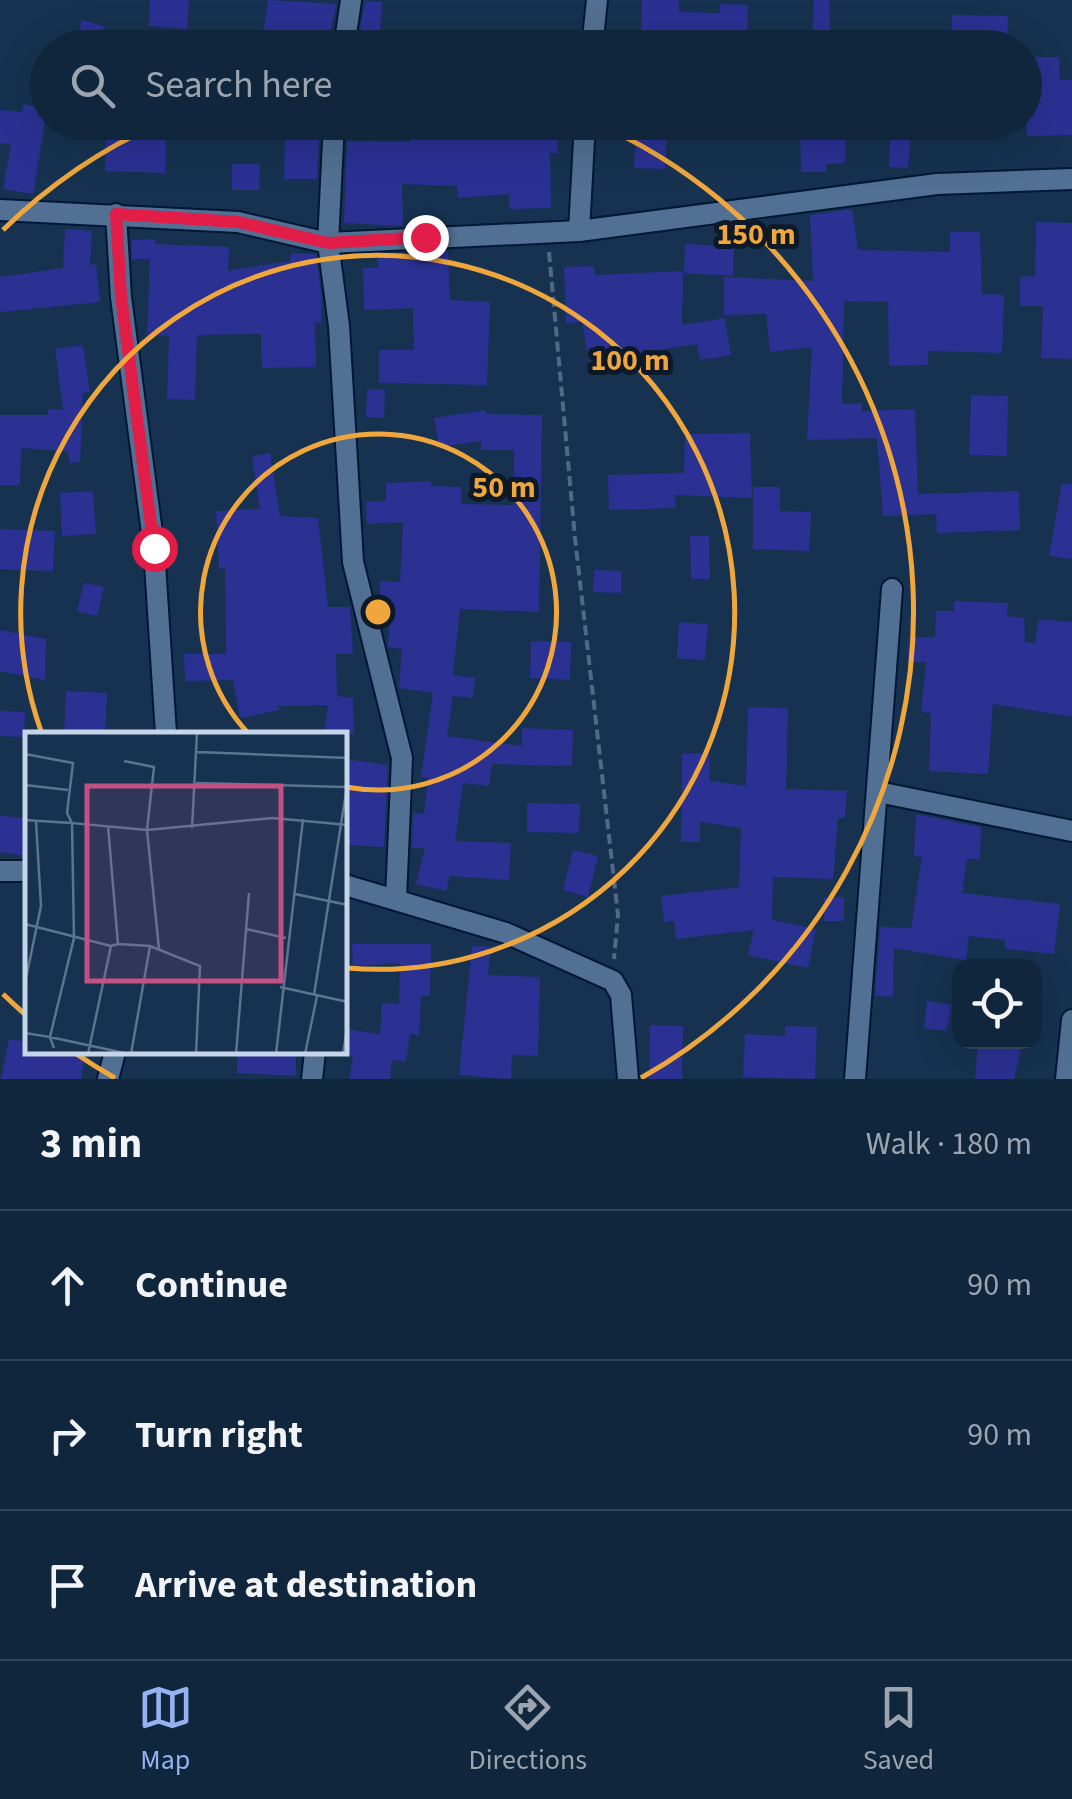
<!DOCTYPE html>
<meta charset="utf-8">
<style>
body{margin:0;font-family:"Source Sans 3",sans-serif;background:#192e43;color:#f1f3f6}
.controls{position:absolute;right:30px;bottom:30px;display:grid;overflow:hidden;border-radius:20px;box-shadow:0 10px 40px #0002}
.controls button{width:90px;height:90px;display:grid;place-items:center;padding:0;border:0;border-bottom:2px solid #304356;background:#10263c;color:#f1f3f6;font:50px sans-serif}
.stop{position:absolute;width:30px;height:30px;margin:-22px;border:8px solid #e11d48;border-radius:50%;background:#fff}
.stop.end{background:#e11d48;border-color:#fff;box-shadow:0 2px 10px #0008}
.list{margin:0;padding:0;list-style:none}
h2{display:flex;justify-content:space-between;align-items:center;height:130px;margin:0;padding:0 40px;font-size:42px}
h2 small{font-size:32px;font-weight:400;color:#9ca5af}
.list li{display:grid;grid-template-columns:65px 1fr auto;gap:30px;align-items:center;box-sizing:border-box;height:150px;padding:0 40px;border-top:2px solid #304356}
.list b{display:block;font-size:38px;white-space:nowrap}
.list em{font-size:32px;font-style:normal;color:#9ca5af}
.icon{flex:none;width:55px;height:55px;fill:none;stroke:currentColor;stroke-width:2;stroke-linecap:round;stroke-linejoin:round}
.map{position:relative;flex:none;width:1072px;height:1079px;overflow:hidden}
.search{position:absolute;background:#10263c;box-shadow:0 10px 40px #0002;left:30px;right:30px;top:30px;height:110px;display:flex;align-items:center;gap:25px;box-sizing:border-box;padding:0 35px;border-radius:55px;color:#9ca5af;font-size:38px}
.sheet{height:580px;background:#10263c}
nav{display:flex;justify-content:space-around;align-items:center;box-sizing:border-box;height:140px;border-top:2px solid #304356;background:#10263c;font-size:28px;color:#9ca5af}
nav a{display:grid;justify-items:center;gap:5px}
nav .on{color:#95b2f1}
.map>svg:first-child{display:block}
.building{fill:#2a3193}
.lines{fill:none;stroke-linecap:round;stroke-linejoin:round}
.street-casing{stroke:#001835;stroke-width:24}
.path{stroke:#516984;stroke-width:4;stroke-dasharray:10 5;stroke-linecap:butt}
.street{stroke:#527093;stroke-width:20}
.route{stroke:#e11d48;stroke-width:12}
.ring{fill:none;stroke:#efa73d;stroke-width:5}
.inset-road{fill:none;stroke:#5c748e;stroke-width:2.5}
.view{fill:#c35186;fill-opacity:0.15;stroke:#c35186;stroke-width:5}
.inset-edge{fill:none;stroke:#c5d6ea;stroke-width:5}
.centre{fill:#efa73d;stroke:#0d1927;stroke-width:5}
.ring-label{font-size:30px;text-anchor:middle;font-weight:bold;fill:#efa73d;stroke:#0d1927;stroke-width:10;stroke-linejoin:round;paint-order:stroke}
</style>
<div class="map">
<svg width="1072" height="1079" viewBox="0 0 1072 1079">
<rect width="100%" height="100%" fill="#163250"/>
<!-- building -->
<g class="building">
<path d="M150 0H189L187 29 149 26Z"/>
<path d="M268 0 337 4 326 48 294 46 295 39 263 34Z"/>
<path d="M642 0H679V12L720 13V4L748 5 747 48H641Z"/>
<path d="M814 0H829L831 48H812Z"/>
<path d="M365 1 382 2 380 31 360 30Z"/>
<path d="M952 15 1008 16 1007 48H951Z"/>
<path d="M82 20 104 26 99 48H75Z"/>
<path d="M1024 57H1059L1060 80H1072V135L1027 136Z"/>
<path d="M24 104 47 110 33 194 3 189 11 144 0 143V110L22 112Z"/>
<path d="M411 122H476V134L557 132 558 153H550L551 208 509 209V194L458 198 457 186 402 184 403 226 344 223 347 141 411 142Z"/>
<path d="M636 122H662L661 131H667L665 169 634 168Z"/>
<path d="M800 122H845V163L826 164V172H801Z"/>
<path d="M891 122H912L908 168 889 167Z"/>
<path d="M285 135 319 136 317 179H284Z"/>
<path d="M106 136 166 138 165 173 105 171Z"/>
<path d="M232 164H260L259 190H232Z"/>
<path d="M852 209 858 250 950 252V232H980L982 294 1004 295 1002 353 928 351V365L889 366 888 302 844 301 842 404 862 403V411L915 409 918 494 1019 491 1020 530 937 533 936 514 883 516 877 438 807 440 812 347 770 352 766 314 724 315V277L813 281 810 215Z"/>
<path d="M1036 222 1072 223V359L1041 358 1043 306H1020V277L1035 276Z"/>
<path d="M65 229 92 231 90 265 96 264 100 302 0 312V277L63 268Z"/>
<path d="M155 239V244L229 247 228 271 290 261 291 253 316 254 322 300 321 323 315 322 316 367 262 368 261 334 197 335 195 400 167 399 169 336 147 335 150 259H132V240Z"/>
<path d="M685 244 734 246 733 276 684 273Z"/>
<path d="M448 251 450 300 490 302 487 385 379 383V350H414L413 308 364 310 363 268H378V254Z"/>
<path d="M594 266 595 275 683 271 682 325 725 318 731 355 700 360 697 344 589 361 582 322 566 323 564 267Z"/>
<path d="M83 345 90 392 83 393 80 462 70 463 68 451 21 448 20 485H0V415H48V409L63 410 55 349Z"/>
<path d="M367 389 385 390 384 418 366 417Z"/>
<path d="M971 395 1008 396 1007 456 969 455Z"/>
<path d="M486 410V414L542 415 539 612 460 609 453 675 475 678 473 698 453 696 447 736 522 746V728L573 730 572 766 492 764 489 786 463 783 455 841 511 843 509 880 450 876 446 891 416 884 425 848H412L413 813 424 814 428 778 421 777 433 693 399 688 402 649 388 647 390 617H381L380 612V581L400 582 403 522 367 524 366 502 386 501V483L431 481V486L461 487V504L513 505 514 450H481V441L439 447 434 418Z"/>
<path d="M750 433 752 498 675 495 676 508 609 510 608 475 684 473 685 434Z"/>
<path d="M270 453 280 516 318 518 328 607H350L353 654H336L337 696 353 698 354 734H324L328 705 278 706 279 710 240 718 233 680 185 681 184 654H226L225 568 219 569 216 511 260 509 252 456Z"/>
<path d="M1062 483 1072 484V559L1049 556Z"/>
<path d="M753 487H780V511L811 512 809 551 753 549Z"/>
<path d="M93 491 96 534 62 536 60 493Z"/>
<path d="M0 529 55 531 53 571 0 569Z"/>
<path d="M690 536H709L710 579H691Z"/>
<path d="M594 570 622 571 621 593 593 592Z"/>
<path d="M84 583 104 587 97 616 77 611Z"/>
<path d="M954 601 1008 603 1007 616 1024 618 1025 642 1035 643 1039 619 1072 622V717L993 704 988 774 929 771 931 713 921 712 926 662H908L909 637H935L936 611H954Z"/>
<path d="M679 622 708 624 705 660 677 658Z"/>
<path d="M0 630 46 639 45 680 0 671Z"/>
<path d="M531 641 571 642 570 680 530 678Z"/>
<path d="M66 691 107 693 105 734H64Z"/>
<path d="M748 707 788 708 786 789 847 791 845 818H838L833 879 773 877 772 920 816 929 808 968 748 955 754 930 676 939 674 921 664 922 661 896 739 887 741 828 700 822V842H681L682 754 709 753 710 781 746 786Z"/>
<path d="M0 711 25 712 24 737 0 736Z"/>
<path d="M345 759 388 765 384 847 345 845Z"/>
<path d="M527 803 580 804 579 833 527 832Z"/>
<path d="M916 814 981 827 980 859H967L962 893 1060 904 1054 954 1005 949V940L969 936 966 960 894 948 893 997 875 996 880 927 911 928 922 857 914 856Z"/>
<path d="M0 815 28 819 24 856 0 852Z"/>
<path d="M573 850 598 856 588 897 563 890Z"/>
<path d="M844 897V921H824V898Z"/>
<path d="M352 944H431L430 996H421L419 1035 410 1034 406 1062 392 1060 390 1079H349L353 1056 345 1054V1029L380 1034 382 1003 399 1004 400 963 353 966Z"/>
<path d="M472 946 491 947 488 975 540 977 538 1056 512 1055 511 1079 459 1075Z"/>
<path d="M927 1001 951 1005 947 1031 924 1028Z"/>
<path d="M650 1025 683 1026 682 1079H649Z"/>
<path d="M785 1026 817 1027 815 1079 743 1077 745 1034 785 1036Z"/>
<path d="M9 1039 28 1042V1052L86 1054 81 1079H1Z"/>
<path d="M978 1042H1023L1014 1079H975Z"/>
<path d="M238 1052H296V1076L237 1073Z"/>
</g>
<g class="lines">
<defs>
<g id="street">
<path d="M344 48 351 0"/>
<path d="M592 48 597 0"/>
<path d="M334 122 328 243 339 326 353 562 402 758 396 899"/>
<path d="M0 210 238 222 328 243 579 231 937 184 1072 179"/>
<path d="M116 214 121 297 154 548 166 734"/>
<path d="M579 231 585 122"/>
<path d="M878 792 1072 831"/>
<path d="M0 871H28"/>
<path d="M345 885 506 933 613 981 621 995 628 1079"/>
<path d="M108 1079 115 1052"/>
<path d="M312 1079 315 1052"/>
<path d="M855 1079 892 589"/>
<path d="M1066 1079 1072 1020"/>
</g>
</defs>
<!-- street casing -->
<use href="#street" class="street-casing"/>
<!-- path -->
<path class="path" d="M549 252 575 538 618 915 614 959"/>
<!-- street -->
<use href="#street" class="street"/>
</g>
<g class="lines">
<!-- route -->
<path class="route" d="M154 548 121 296 116 214 238 222 328 243 425 237"/>
</g>
<!-- distance rings -->
<g class="ring">
<path d="M248 733A178 178 0 1 1 346 787"/>
<path d="M41 731A357 357 0 1 1 347 968"/>
<path d="M115 1078A535 535 0 0 1 75 1053M27 1016A535 535 0 0 1 3 994M3 230A535 535 0 0 1 160 123M596 123A535 535 0 0 1 641 1078"/>
</g>
<!-- overview -->
<g transform="translate(25 732)">
<rect width="322" height="322" fill="#163250"/>
<path class="inset-road" d="M172 20 323 26M0 22 48 31 42 81 47 91 0 88M99 29 129 35 122 98 134 217M171 51 321 55M0 53 43 58M83 94 93 212 125 214 175 234 171 322M167 96 172 1M270 162 323 173M0 192 86 214M221 197 261 206M0 251 16 174 11 90M255 255 323 270M289 263 323 48M0 301 25 305 29 316M63 322 86 214 93 212M104 322 25 305 49 206 47 91 122 98 248 86 323 93M106 322 125 214M211 322 224 161M251 322 278 87M280 322 292 264M318 322 323 290"/>
<path class="view" d="M62 54H256V249H62Z"/>
<rect width="322" height="322" class="inset-edge"/>
</g>
<circle cx="378" cy="612" r="15" class="centre"/>
<g class="ring-label">
<text x="756" y="244">150 m</text>
<text x="630" y="370">100 m</text>
<text x="504" y="497">50 m</text>
</g>
</svg>
<div class="controls">
<button><svg class="icon" aria-label="locate" viewBox="0 0 24 24"><circle cx="12" cy="12" r="6"/><path d="M12 2v4M12 18v4M2 12h4M18 12h4"/></svg></button>
</div>
<div class="stop" style="left:154px;top:548px"></div>
<div class="stop end" style="left:425px;top:237px"></div>
<div class="search"><svg class="icon" aria-label="search" viewBox="0 0 24 24"><circle cx="10" cy="10" r="6"/><path d="M15 15l6 6"/></svg>Search here</div>
</div>
<section class="sheet">
<h2>3 min<small>Walk · 180 m</small></h2>
<ul class="list">
<li><svg class="icon" aria-label="ahead" viewBox="0 0 24 24"><path d="M12 20V5M6 11l6-6 6 6"/></svg><div><b>Continue</b></div><em>90 m</em></li>
<li><svg class="icon" aria-label="right" viewBox="0 0 24 24"><path d="M7 20v-9h11M14 6l5 5-5 5"/></svg><div><b>Turn right</b></div><em>90 m</em></li>
<li><svg class="icon" aria-label="arrive" viewBox="0 0 24 24"><path d="M6 21V4h12l-3 4 3 4H6"/></svg><div><b>Arrive at destination</b></div></li>
</ul>
</section>
<nav>
<a class="on"><svg class="icon" aria-label="map" viewBox="0 0 24 24"><path d="M3 6l6-2 6 2 6-2v14l-6 2-6-2-6 2zM9 4v14M15 6v14"/></svg>Map</a>
<a><svg class="icon" aria-label="directions" viewBox="0 0 24 24"><path d="M12 3l9 9-9 9-9-9zM9 14v-3h6M13 9l2 2-2 2"/></svg>Directions</a>
<a><svg class="icon" aria-label="saved" viewBox="0 0 24 24"><path d="M7 4h10v16l-5-4-5 4z"/></svg>Saved</a>
</nav>
